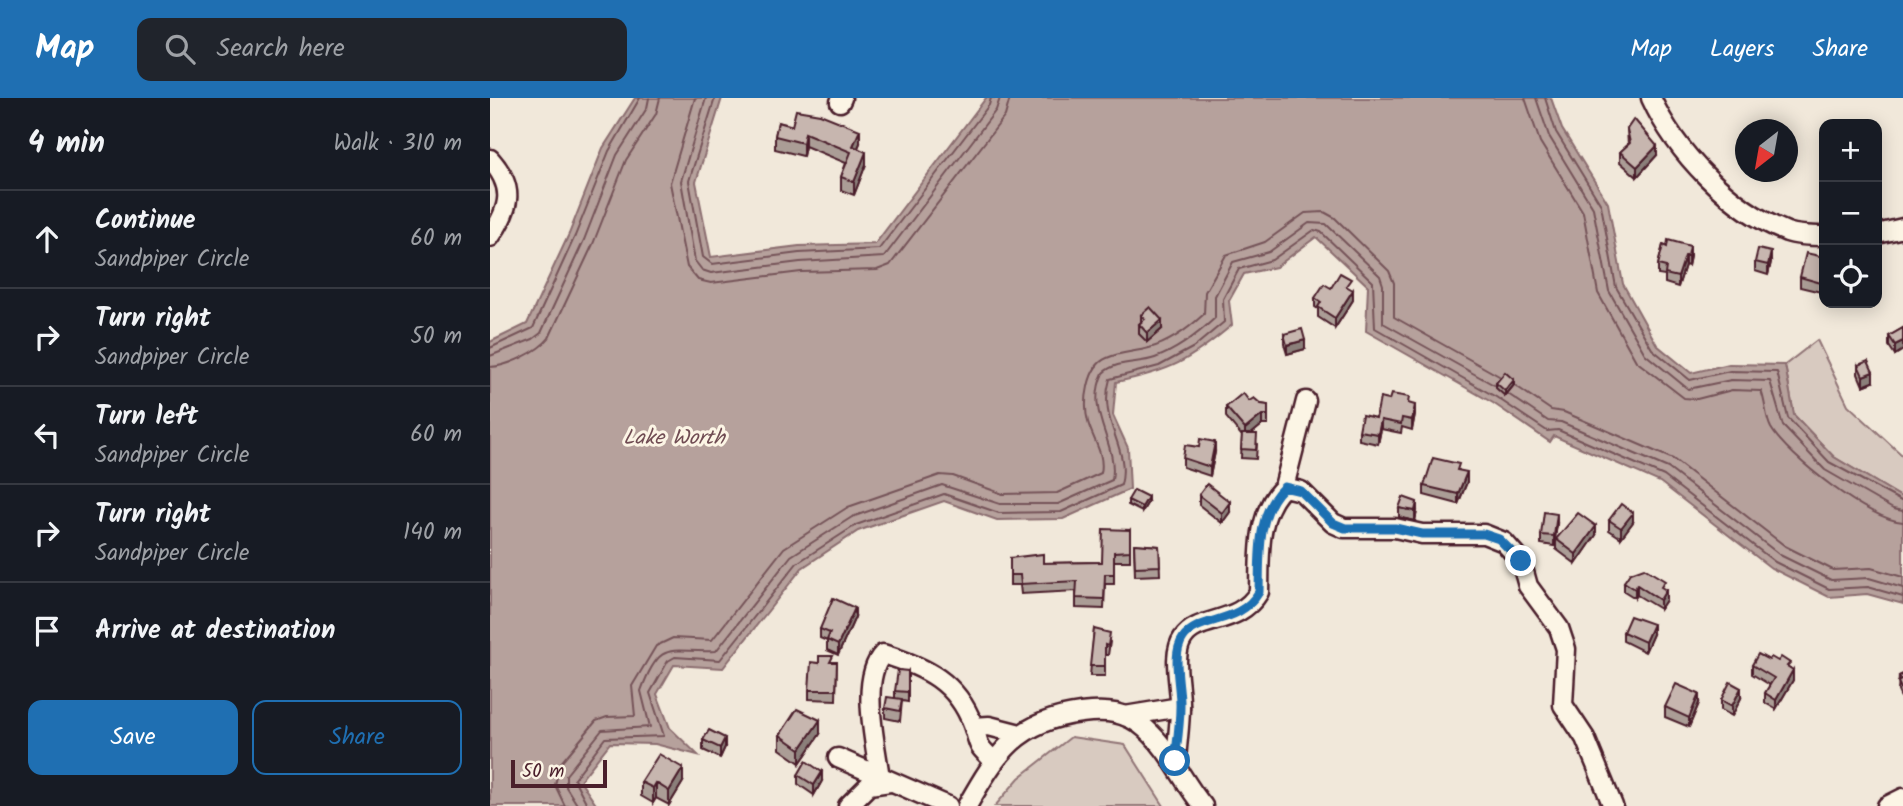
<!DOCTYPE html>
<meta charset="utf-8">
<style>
body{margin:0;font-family:Kalam,sans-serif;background:#20242c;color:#f1f3f6}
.controls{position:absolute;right:21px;top:21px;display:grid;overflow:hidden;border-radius:14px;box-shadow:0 4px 18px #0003}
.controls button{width:63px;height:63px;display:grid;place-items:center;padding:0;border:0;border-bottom:2px solid #363941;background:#171b24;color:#f1f3f6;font:35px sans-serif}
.compass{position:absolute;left:1245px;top:21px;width:63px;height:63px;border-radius:50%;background:#171b24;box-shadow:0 4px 18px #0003;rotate:211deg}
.scale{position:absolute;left:21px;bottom:18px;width:96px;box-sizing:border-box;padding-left:7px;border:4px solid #4a1f2b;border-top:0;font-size:19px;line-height:24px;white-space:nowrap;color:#4a1f2b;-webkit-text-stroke:5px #fcf5e5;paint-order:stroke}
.stop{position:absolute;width:21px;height:21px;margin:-16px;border:5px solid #1f6fb2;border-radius:50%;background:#fff}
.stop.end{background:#1f6fb2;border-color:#fff;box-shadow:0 2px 7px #0008}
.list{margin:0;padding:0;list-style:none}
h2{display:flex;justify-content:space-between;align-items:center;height:91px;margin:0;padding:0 28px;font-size:30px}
h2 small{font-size:23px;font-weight:400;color:#9ea1a6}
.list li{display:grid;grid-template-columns:46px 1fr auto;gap:21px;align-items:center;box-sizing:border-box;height:98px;padding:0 28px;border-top:2px solid #363941}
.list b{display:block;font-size:26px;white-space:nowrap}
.list p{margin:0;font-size:23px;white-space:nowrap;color:#9ea1a6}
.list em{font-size:23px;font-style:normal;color:#9ea1a6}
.actions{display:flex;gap:14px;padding:21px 28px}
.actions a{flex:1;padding:16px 0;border:2px solid #1f6fb2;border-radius:14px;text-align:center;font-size:24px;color:#1f6fb2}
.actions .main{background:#1f6fb2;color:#fff}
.icon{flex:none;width:38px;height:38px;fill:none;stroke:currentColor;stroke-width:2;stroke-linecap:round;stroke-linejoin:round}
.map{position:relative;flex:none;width:1413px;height:708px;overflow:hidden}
header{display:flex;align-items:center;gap:42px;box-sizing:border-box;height:98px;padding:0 35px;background:#1f6fb2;color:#fff}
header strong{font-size:33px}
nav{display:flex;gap:38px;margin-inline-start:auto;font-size:24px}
.search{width:490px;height:63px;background:#20242c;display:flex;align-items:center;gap:18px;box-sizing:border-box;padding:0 24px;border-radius:14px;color:#9ea1a6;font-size:26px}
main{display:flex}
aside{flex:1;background:#171b24}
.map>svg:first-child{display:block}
.green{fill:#d8cac0;stroke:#917476;stroke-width:2}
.water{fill:#b6a19c;stroke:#8b6d6f;stroke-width:2}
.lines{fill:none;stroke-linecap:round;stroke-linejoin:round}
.shore{stroke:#755358;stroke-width:2}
.minor-casing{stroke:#4a1f2b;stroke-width:23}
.minor{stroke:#fcf5e5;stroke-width:18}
.wall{fill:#ab9d96;stroke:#4a1f2b;stroke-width:2}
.shaded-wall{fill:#8b7f7a;stroke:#4a1f2b;stroke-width:2}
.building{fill:#c7b6af;stroke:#4a1f2b;stroke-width:2}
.route{stroke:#1f6fb2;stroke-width:9}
.labels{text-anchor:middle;stroke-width:6;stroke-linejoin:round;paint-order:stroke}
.water-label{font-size:21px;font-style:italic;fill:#704c53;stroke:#fcf5e5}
</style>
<header>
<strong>Map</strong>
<div class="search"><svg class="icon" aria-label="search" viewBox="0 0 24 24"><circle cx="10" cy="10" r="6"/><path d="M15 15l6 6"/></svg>Search here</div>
<nav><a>Map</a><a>Layers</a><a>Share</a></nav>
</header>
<main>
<aside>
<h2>4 min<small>Walk · 310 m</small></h2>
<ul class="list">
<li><svg class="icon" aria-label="ahead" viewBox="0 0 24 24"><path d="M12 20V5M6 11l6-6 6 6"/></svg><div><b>Continue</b><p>Sandpiper Circle</p></div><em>60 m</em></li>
<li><svg class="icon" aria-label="right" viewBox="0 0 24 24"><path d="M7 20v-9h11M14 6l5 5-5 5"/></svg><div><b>Turn right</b><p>Sandpiper Circle</p></div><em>50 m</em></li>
<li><svg class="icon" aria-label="left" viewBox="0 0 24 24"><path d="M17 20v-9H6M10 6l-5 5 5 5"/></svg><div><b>Turn left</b><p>Sandpiper Circle</p></div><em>60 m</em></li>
<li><svg class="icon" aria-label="right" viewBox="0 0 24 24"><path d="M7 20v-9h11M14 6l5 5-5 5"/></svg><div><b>Turn right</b><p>Sandpiper Circle</p></div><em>140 m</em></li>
<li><svg class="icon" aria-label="arrive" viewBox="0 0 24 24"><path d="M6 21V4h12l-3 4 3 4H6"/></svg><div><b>Arrive at destination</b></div></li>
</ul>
<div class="actions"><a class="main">Save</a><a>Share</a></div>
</aside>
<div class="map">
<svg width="1413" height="708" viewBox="0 0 1413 708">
<rect width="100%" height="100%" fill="#f1e8da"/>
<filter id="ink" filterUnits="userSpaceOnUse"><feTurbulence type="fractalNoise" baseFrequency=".0143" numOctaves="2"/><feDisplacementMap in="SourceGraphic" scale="14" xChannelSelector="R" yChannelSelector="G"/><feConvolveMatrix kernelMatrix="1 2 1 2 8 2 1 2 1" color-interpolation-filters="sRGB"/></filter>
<g filter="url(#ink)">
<!-- green -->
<g class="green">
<path d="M1327 242 1358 307 1413 358V400L1344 359 1304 317 1295 267Z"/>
<path d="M581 639 635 647 674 708H505L529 680Z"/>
</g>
<!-- water -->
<path class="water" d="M145 0H232L206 84 221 159 309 148 385 146 496 0H1061L1072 31 1118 105 1133 186 1167 247 1201 275 1239 266 1295 267 1304 317 1344 359 1413 400V506L1377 496 1339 499 1281 470 1170 384 1064 338 1060 344 1003 305 876 233 878 188 826 139 786 169 754 176 739 203 742 227C699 263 681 273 626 284L623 317 638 350 640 391 573 421 507 422 454 403 368 433 312 470 233 570 184 567 167 596 180 630 208 657 165 646 120 645 90 683 107 708H0V244L37 226 79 136 113 50Z"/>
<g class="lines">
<!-- shore -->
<g class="shore">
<path d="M205 0 180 85 197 169 208 182 221 185 311 174 387 172 400 167 515 18 520 0"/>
<path d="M216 0 191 83 205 163 212 172 221 175 310 164 394 159 506 12 510 0"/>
<path d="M225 0 199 83 213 159 222 166 309 155 389 151 499 7 501 0"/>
<path d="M1035 0 1050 44 1093 114 1108 195 1146 263 1194 300 1207 301 1242 292 1271 293C1276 304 1275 319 1281 330 1298 359 1381 423 1413 424"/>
<path d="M1046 0 1059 38 1103 110 1119 193 1155 256 1198 291 1241 282 1280 283 1293 328 1335 372 1403 411 1413 413"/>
<path d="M1055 0 1066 34 1111 107 1126 189 1162 251 1200 282 1240 273 1287 274 1298 320 1339 364 1413 404"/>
<path d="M0 250 43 230 85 138 119 53 150 0"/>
<path d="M0 258 43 241 51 235 94 142 127 57 157 10 159 0"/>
<path d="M0 269C18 268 48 254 59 240L103 146 136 62 166 16 170 0"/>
<path d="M1026 288 1061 312 1074 314 1183 361 1295 448 1343 472 1381 470 1413 479"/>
<path d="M1018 296 1058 323 1071 324 1178 370 1290 457 1341 482 1379 480 1413 490"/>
<path d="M75 708 65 687 70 666 106 623 117 619 145 618 142 588 166 548 183 540 222 542 294 450 358 409 450 377 463 378 513 396 567 395 611 375C615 356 603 342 598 324 593 305 597 268 617 260 630 254 645 254 659 250 679 245 699 230 714 216L715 194 736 157 775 144 815 115 834 114 845 120 899 173 904 185V219L1009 278"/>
<path d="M88 708 76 689V677L112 632 160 629 151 593C171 538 182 556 226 553L301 458 362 419 452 387 510 406H568L622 382C629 345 594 315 613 275 626 262 649 266 665 260 687 252 708 236 725 220V198L743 164 779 154 819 125 836 126 890 178 893 187V225L1004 287"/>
<path d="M98 708 84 681 115 640 174 638 160 595 178 563 185 559 230 562 307 465 366 427 454 396 509 415 571 414 631 387C641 349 607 324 620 281L669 268 704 249 734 224 733 201 749 171 782 162 824 132 831 134 883 184 885 230 1006 299 1057 333 1068 332 1174 378 1285 464 1339 491 1378 489 1413 499"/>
</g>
<defs>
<g id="minor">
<path d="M1161 0C1186 55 1240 111 1297 134 1308 138 1323 138 1334 138"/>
<path d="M350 4 352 0"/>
<path d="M0 61C25 89 21 109 0 139"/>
<path d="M1387 136 1413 130"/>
<path d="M794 389 816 303"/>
<path d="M635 618 690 609"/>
<path d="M484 629 499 628 530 636"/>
<path d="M348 660 458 708"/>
<path d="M686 663C687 645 690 627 690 609 691 589 681 557 693 540 708 517 749 528 769 494 770 459 766 415 794 389L811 393 843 425 854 430H905L932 436H994L1014 444 1031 463 1038 488 1069 530 1076 551 1073 607 1095 640 1123 708"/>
<path d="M390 680C386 648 369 581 393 556 436 569 467 584 483 627 491 650 485 645 504 663"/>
<path d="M358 708 379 687 400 684"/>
<path d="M477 708C507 655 527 623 591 615 616 612 636 613 656 631 681 653 692 683 713 708"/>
<path d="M1397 708 1413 700"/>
</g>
</defs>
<!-- minor casing -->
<use href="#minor" class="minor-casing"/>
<!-- minor -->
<use href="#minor" class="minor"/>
</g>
<!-- wall -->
<g class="wall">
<path d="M288 24 370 45 368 50 376 66 364 97 351 92V79L356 65 315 48 313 58 285 51V38Z"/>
<path d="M1137 31 1167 57 1147 79 1130 64V54L1138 47Z"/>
<path d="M1173 147 1200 158 1198 168 1195 167 1188 189 1175 185V178L1168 177V167Z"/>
<path d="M1334 159V180L1331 194 1310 189V179Z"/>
<path d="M1265 164H1281L1278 177 1265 173Z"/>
<path d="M841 190 860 191 863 202 845 230 828 219V211L825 209V200Z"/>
<path d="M651 217 672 231 657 244 649 236V226L651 224Z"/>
<path d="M1413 230V252L1405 257 1399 248V238Z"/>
<path d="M794 236 815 251 797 256 794 246Z"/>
<path d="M1368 267 1383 284 1373 288 1368 276Z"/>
<path d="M1006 285 1024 287 1015 298 1006 290Z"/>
<path d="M759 303 771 306 778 307V327H772L761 336 767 346 766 361 751 360 752 338 736 319V309Z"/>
<path d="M919 306 925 316 922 332 912 329 911 335 891 331 888 346 869 342V333L886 320Z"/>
<path d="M725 354 720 378 693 369V360Z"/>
<path d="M969 372 977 384 968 406 934 397V388Z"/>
<path d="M709 397 740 414 732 425 709 407Z"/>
<path d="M638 402 658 404 652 414 638 407Z"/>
<path d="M909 410 927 413 925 423 909 419Z"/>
<path d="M1119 422 1143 424 1131 440 1119 432Z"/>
<path d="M1067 426 1064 448 1051 446V437Z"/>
<path d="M640 432V463H624V486H615L614 511 586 510V493L531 496 530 487H520V460L553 465 612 464Z"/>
<path d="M1106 437 1086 466 1066 451V441Z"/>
<path d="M644 446 669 448 670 477 645 478Z"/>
<path d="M1134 484 1175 492 1176 502 1170 511 1147 497 1145 500 1134 493Z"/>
<path d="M365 519 348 557 337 552V543L330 540V531Z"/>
<path d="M604 531 620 544 618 557H615V578H600Z"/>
<path d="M1133 534 1163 536 1155 554 1133 543Z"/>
<path d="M1279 562 1300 570 1303 582 1286 611 1275 605V595L1280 587 1262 576V567Z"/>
<path d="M343 564H347L346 602 319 601V592Z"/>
<path d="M418 573V604L412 603 410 623 395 620V610L405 600V593Z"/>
<path d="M1413 576V604L1408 593 1409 578Z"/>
<path d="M1251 600 1242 618 1231 612V602Z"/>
<path d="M1209 605 1199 629 1175 619V609Z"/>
<path d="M330 636 310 665 290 651V637Z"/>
<path d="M213 642 235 649 230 660 213 652Z"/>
<path d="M308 677 332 683 324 697 308 686Z"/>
<path d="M151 684H193L179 707 166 700 163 705 151 698Z"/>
</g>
<!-- shaded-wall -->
<g class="shaded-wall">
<path d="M370 32V45L363 61V48Z"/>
<path d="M315 35V48L313 58V45Z"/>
<path d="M1167 48V57L1147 79V69Z"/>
<path d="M376 54V66L364 97V84Z"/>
<path d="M1200 148V158L1198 168V158Z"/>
<path d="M1281 154V164L1278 177V167Z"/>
<path d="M1195 158V167L1188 189V179Z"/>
<path d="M1334 171V180L1331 194V185Z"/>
<path d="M863 192V202L845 230V220Z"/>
<path d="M672 222V231L657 244V235Z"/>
<path d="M815 242V251L797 256V247Z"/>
<path d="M1413 243V252L1405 257V247Z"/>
<path d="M1383 274V284L1373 288V278Z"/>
<path d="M1024 282V287L1015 298V293Z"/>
<path d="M925 307V316L922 332V322Z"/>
<path d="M772 317V327L755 341V331Z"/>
<path d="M891 322V331L888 346V336Z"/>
<path d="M725 344V354L720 378V369Z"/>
<path d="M977 374V384L968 406V396Z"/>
<path d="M658 399V404L652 414V409Z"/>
<path d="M740 404V414L732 425V415Z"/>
<path d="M927 404V413L925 423V413Z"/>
<path d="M1143 415V424L1131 440V430Z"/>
<path d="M1067 416V426L1064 448V438Z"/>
<path d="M1106 428V437L1086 466V456Z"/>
<path d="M1147 487V497L1145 500V491Z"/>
<path d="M1176 492V502L1170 511V502Z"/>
<path d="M365 510V519L348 557V547Z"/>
<path d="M1163 526V536L1155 554V544Z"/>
<path d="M1303 572V582L1286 611V602Z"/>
<path d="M1251 590V600L1242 618V608Z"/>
<path d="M1209 596V605L1199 629V620Z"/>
<path d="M330 622V636L310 665V651Z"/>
<path d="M235 640V649L230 660V650Z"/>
<path d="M193 670V684L179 707V693Z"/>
<path d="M332 674V683L324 697V687Z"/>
<path d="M166 685V700L163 705V690Z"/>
</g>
<!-- building -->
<g class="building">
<path d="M306 12 330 16 370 32 363 48 376 54 364 84 351 79 361 54 315 35 313 45 285 38 288 24 302 28Z"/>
<path d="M1144 21 1167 48 1147 69 1130 54 1140 45 1137 31Z"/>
<path d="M1178 142 1200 148 1198 158H1195L1188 179 1175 176 1176 169 1168 167 1173 147 1177 149Z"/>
<path d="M1268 151 1281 154 1278 167 1265 164Z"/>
<path d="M1316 155 1334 159V171L1331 185 1310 179Z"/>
<path d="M850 175 861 181 856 188 863 192 845 220 828 209 831 204 825 200 834 186 841 190Z"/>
<path d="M660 209 672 222 657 235 649 226 655 221 651 217Z"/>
<path d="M1413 230V243L1405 247 1399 238Z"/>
<path d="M812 231 815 242 797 247 794 236Z"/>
<path d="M1378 263 1383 274 1373 278 1368 267Z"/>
<path d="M1015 274 1024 282 1015 293 1006 285Z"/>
<path d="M753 295 759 303 764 300 771 306 778 307V317H772L755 331 736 309Z"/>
<path d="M901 296 919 299 918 305 925 307 922 322 912 320 911 326 891 322 888 336 869 333 872 317 886 320 890 300 899 302Z"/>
<path d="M752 336H767L766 352 751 351Z"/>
<path d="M710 341 725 344 720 369 693 360 695 347 709 349Z"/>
<path d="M943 360 969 366 967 372 977 374 968 396 934 388Z"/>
<path d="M717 386 740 404 732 415 709 397Z"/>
<path d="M644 392 658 399 652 409 638 402Z"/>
<path d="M913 399 927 404 925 413 909 410Z"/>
<path d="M1131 406 1143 415 1131 430 1119 422Z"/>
<path d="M1054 414 1067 416 1064 438 1051 437Z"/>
<path d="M1088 415 1106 428 1086 456 1066 441Z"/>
<path d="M613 431 640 432V453L624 454V476H615L614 501 586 500 587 483 531 486 530 477H520V460L553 456V465L612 464Z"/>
<path d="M644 446 669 448 670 468 645 469Z"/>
<path d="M1154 470 1175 483 1171 489 1176 492 1170 502 1147 487 1145 491 1134 484 1140 475Z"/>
<path d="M343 500 365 510 348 547 337 542 340 535 330 531Z"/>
<path d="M1140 518 1163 526 1155 544 1133 534Z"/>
<path d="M604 531 620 535 618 548 615 547V568H600Z"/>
<path d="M1268 556 1279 562 1281 559 1288 563 1291 559 1300 565 1297 568 1303 572 1286 602 1275 595 1284 580 1262 567Z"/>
<path d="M329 558H343L340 564H347L346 592H319L321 564 329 565Z"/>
<path d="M408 572 418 573V594L405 593Z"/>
<path d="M1413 576V595L1408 584 1411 582 1409 578Z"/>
<path d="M1240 584 1251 590 1242 608 1231 602Z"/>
<path d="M1186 586 1209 596 1199 620 1175 609Z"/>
<path d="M397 599 412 601 410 613 395 610Z"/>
<path d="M307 611 330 622 310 651 290 637Z"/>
<path d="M219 632 235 640 230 650 213 642Z"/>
<path d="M169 656 193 670 179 693 166 685 163 690 151 684Z"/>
<path d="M316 663 332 674 324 687 308 677Z"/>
</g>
</g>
<g class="lines" filter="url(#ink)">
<!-- route -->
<path class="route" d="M685 663C687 645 690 627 690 609 691 589 681 557 693 540 709 517 749 528 769 494 770 459 766 415 794 389L811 393 843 425 855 430H905L932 436H994L1009 441 1031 463"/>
</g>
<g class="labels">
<!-- water labels -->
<g class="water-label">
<text x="184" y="346">Lake Worth</text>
</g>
</g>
</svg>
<div class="controls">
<button>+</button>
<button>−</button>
<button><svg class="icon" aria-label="locate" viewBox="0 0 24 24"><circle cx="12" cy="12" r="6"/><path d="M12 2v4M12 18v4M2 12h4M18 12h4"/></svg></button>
</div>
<svg class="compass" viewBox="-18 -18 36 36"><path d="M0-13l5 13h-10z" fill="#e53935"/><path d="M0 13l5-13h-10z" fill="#9ea1a6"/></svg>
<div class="scale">50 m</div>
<div class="stop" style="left:685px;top:663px"></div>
<div class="stop end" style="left:1031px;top:463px"></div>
</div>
</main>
